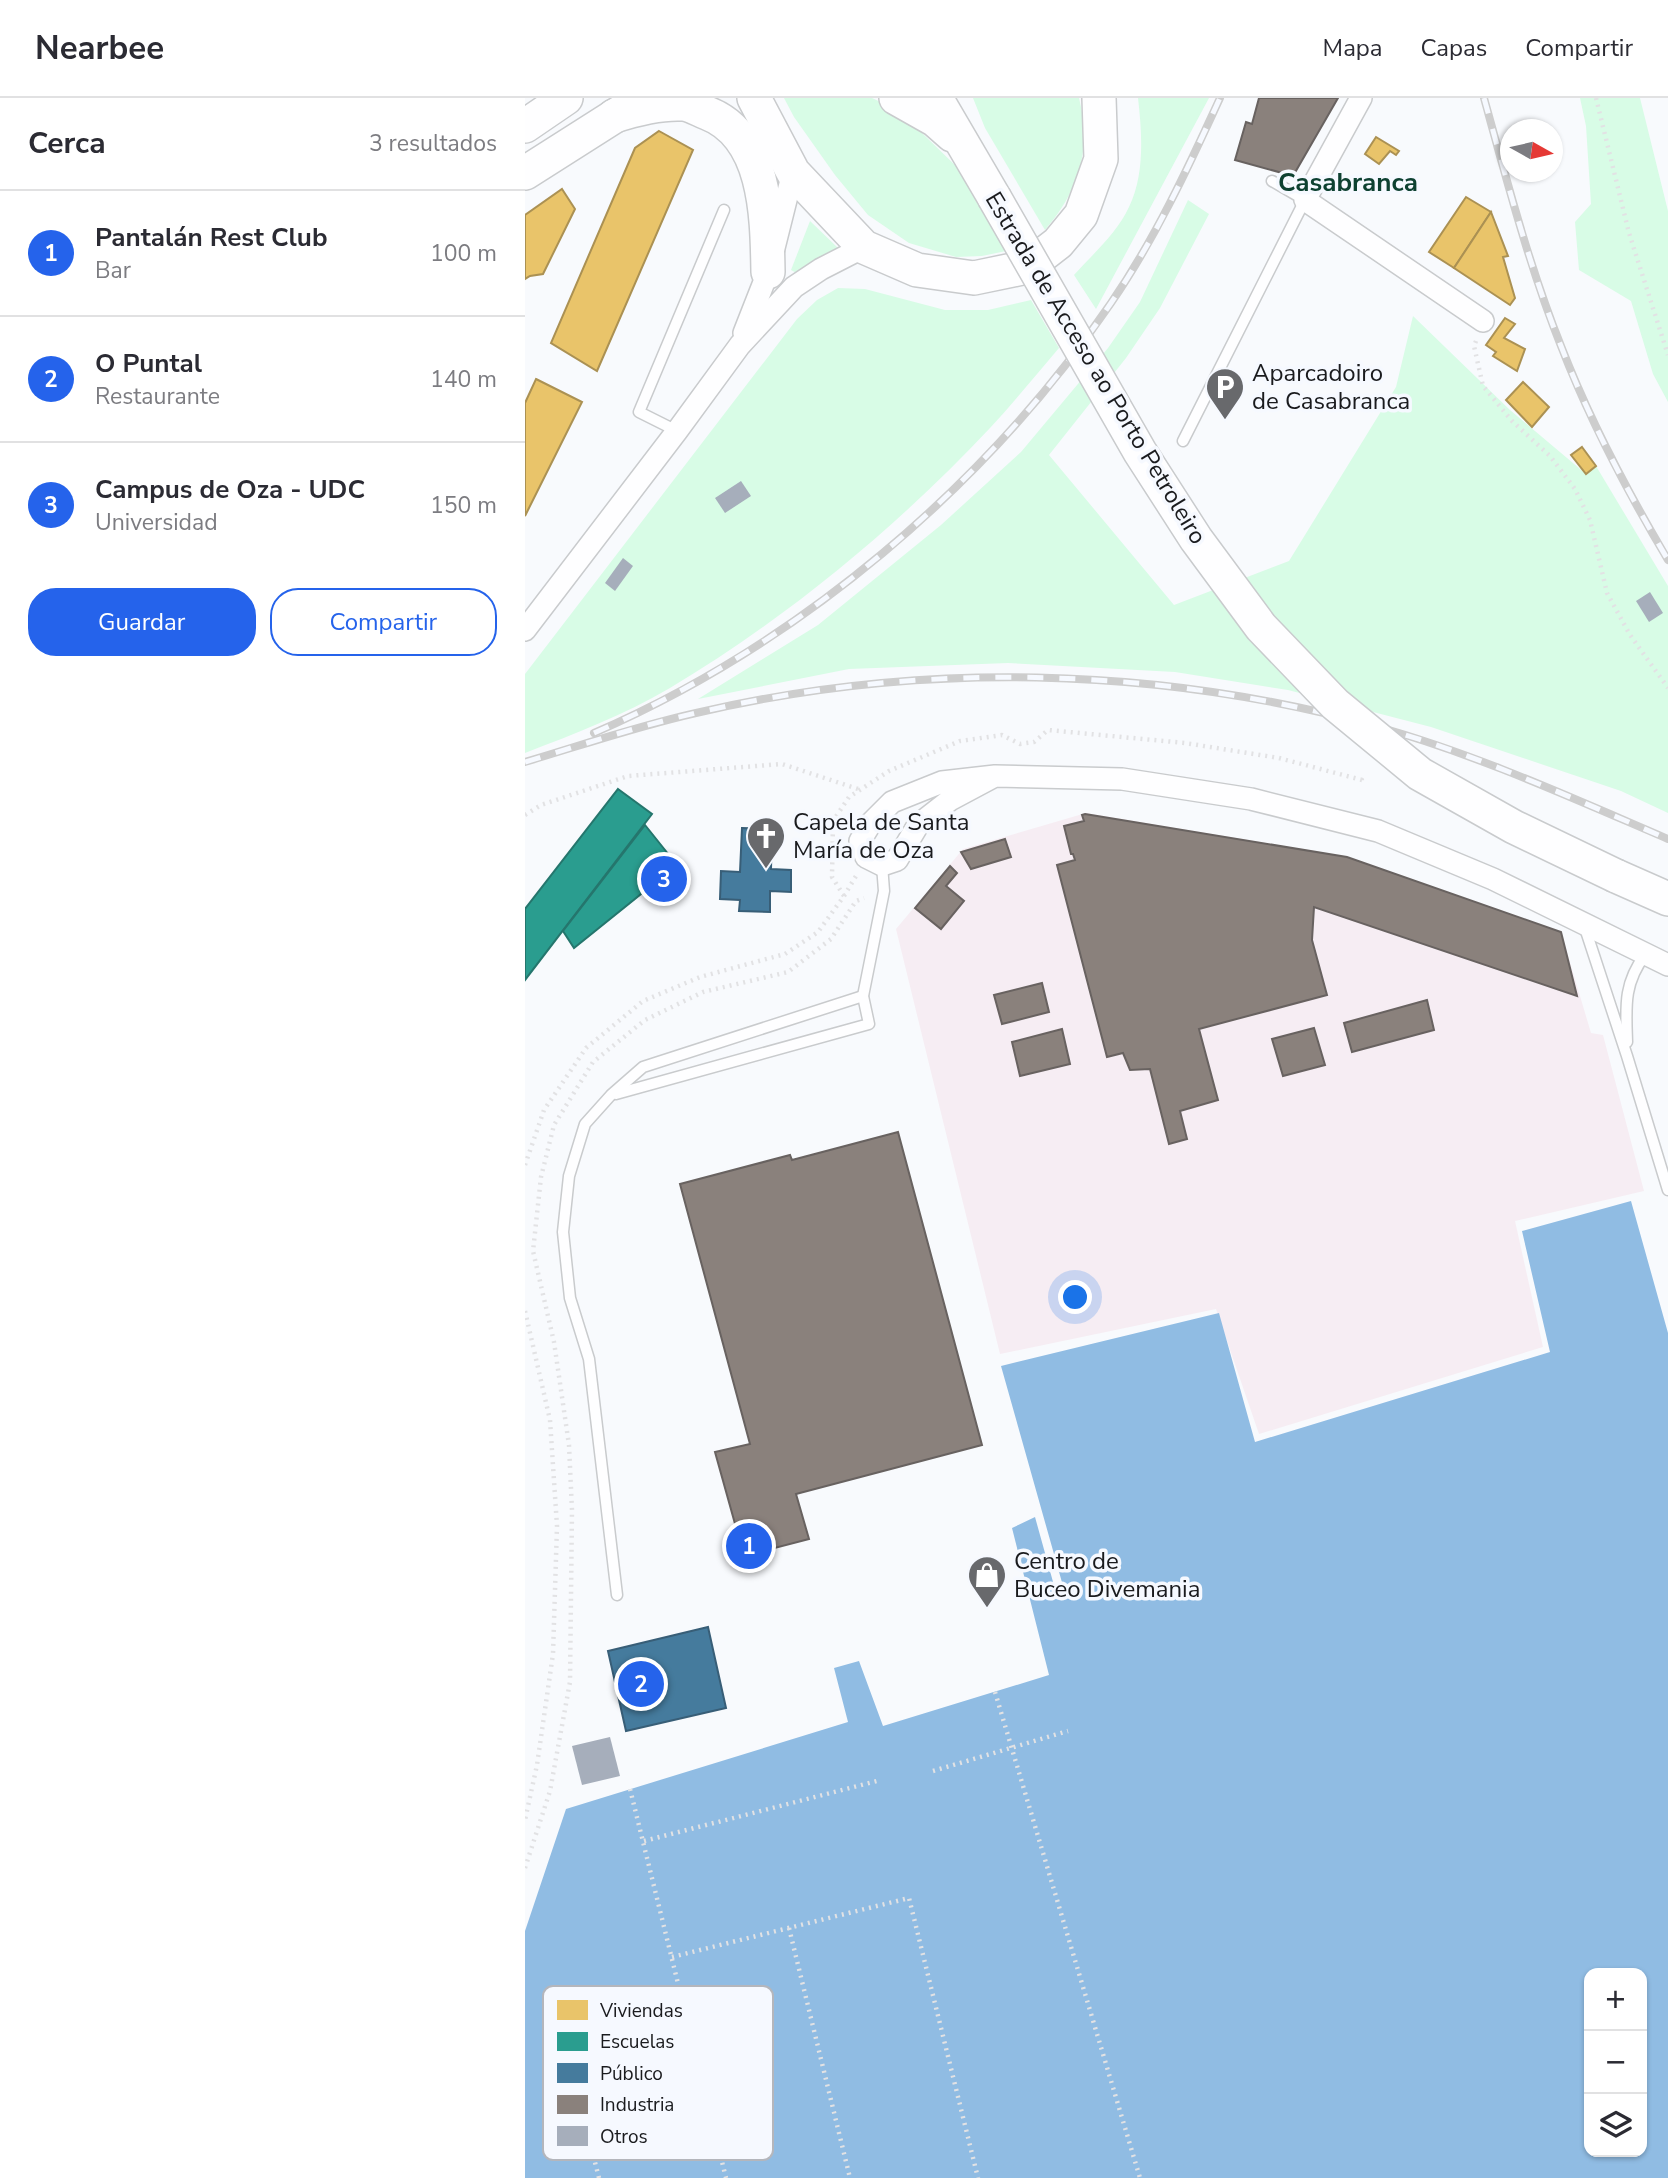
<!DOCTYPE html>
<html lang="es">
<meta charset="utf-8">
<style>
body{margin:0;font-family:"Nunito Sans",sans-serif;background:#f7f7f7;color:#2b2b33}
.controls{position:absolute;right:21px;bottom:21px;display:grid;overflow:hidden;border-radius:14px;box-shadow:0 2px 5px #0004}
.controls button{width:63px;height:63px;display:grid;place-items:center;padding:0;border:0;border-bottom:2px solid #e1e1e2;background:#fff;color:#2b2b33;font:35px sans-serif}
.compass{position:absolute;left:975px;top:21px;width:63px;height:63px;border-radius:50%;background:#fff;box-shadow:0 2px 5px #0004;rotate:98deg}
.you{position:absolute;left:551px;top:1200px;width:24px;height:24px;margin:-18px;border:5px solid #fff;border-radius:50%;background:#1a73e8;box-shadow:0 0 0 10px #1a73e833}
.badge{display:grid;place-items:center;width:46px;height:46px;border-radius:50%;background:#2563eb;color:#fff;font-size:23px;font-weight:700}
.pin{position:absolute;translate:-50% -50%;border:4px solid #fff;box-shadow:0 2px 7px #0006}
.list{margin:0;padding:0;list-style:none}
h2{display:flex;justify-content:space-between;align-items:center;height:91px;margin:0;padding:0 28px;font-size:30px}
h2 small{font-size:23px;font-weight:400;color:#7c7c81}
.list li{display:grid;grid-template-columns:46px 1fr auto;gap:21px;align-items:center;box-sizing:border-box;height:126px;padding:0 28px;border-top:2px solid #e1e1e2}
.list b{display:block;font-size:26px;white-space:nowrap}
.list p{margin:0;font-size:23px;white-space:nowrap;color:#7c7c81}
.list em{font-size:23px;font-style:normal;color:#7c7c81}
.actions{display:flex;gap:14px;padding:21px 28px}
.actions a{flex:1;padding:16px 0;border:2px solid #2563eb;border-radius:28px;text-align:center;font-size:24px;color:#2563eb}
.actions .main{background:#2563eb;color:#fff}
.icon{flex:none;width:38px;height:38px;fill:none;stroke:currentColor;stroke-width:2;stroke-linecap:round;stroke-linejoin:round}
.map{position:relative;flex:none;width:1143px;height:2080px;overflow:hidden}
header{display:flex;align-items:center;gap:42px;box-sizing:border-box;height:98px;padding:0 35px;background:#fff;border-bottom:2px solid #e1e1e2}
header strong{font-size:33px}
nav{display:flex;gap:38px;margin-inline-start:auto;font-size:24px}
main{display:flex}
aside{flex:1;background:#fff}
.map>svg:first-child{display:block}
.industrial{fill:#f6edf3}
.green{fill:#d8fce6}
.water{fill:#90bce3;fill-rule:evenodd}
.homes{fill:#e9c46a;stroke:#ab9153;stroke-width:2}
.schools{fill:#2a9d8f;stroke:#25766d;stroke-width:2}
.public{fill:#457b9d;stroke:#385e77;stroke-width:2}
.industry{fill:#8a817c;stroke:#686260;stroke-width:2}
.building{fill:#a6aebb}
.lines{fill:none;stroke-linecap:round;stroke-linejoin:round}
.service-casing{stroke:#c9cbcd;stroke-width:13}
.minor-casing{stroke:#c9cbcd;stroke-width:24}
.primary-casing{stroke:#c9cbcd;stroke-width:36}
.path{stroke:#e2e2e4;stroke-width:4.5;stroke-dasharray:2 5;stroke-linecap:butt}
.service{stroke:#fefeff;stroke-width:10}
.minor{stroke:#fefeff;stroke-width:21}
.primary{stroke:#fefeff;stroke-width:33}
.rail-casing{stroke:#cdcdcd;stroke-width:8}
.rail{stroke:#f6f9ff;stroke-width:5;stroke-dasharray:16;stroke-linecap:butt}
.primary-bridge-casing{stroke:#c9cbcd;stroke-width:36;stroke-linecap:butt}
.primary-bridge{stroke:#fefeff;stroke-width:33}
.labels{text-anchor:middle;stroke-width:7;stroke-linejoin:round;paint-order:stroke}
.street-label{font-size:24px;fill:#1a1b1e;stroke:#f6f9ff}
.poi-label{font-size:24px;fill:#1a1b1e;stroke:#f6f9ff;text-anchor:start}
.neighbourhood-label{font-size:26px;font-weight:bold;fill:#0e4131;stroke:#f6f9ff}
.key{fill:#f6f9ff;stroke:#b4b6bc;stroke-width:2}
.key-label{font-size:19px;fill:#1a1b1e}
</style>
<header>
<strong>Nearbee</strong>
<nav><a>Mapa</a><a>Capas</a><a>Compartir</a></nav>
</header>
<main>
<aside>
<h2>Cerca<small>3 resultados</small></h2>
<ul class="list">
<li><span class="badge">1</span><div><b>Pantalán Rest Club</b><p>Bar</p></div><em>100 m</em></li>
<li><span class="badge">2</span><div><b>O Puntal</b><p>Restaurante</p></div><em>140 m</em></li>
<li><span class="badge">3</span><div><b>Campus de Oza - UDC</b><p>Universidad</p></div><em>150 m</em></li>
</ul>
<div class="actions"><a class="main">Guardar</a><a>Compartir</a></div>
</aside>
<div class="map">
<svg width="1143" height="2080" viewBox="0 0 1143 2080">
<rect width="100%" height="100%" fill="#f8fafd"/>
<!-- industrial -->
<path class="industrial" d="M561 715 818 758 1036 834 1066 935 1078 937 1119 1093 990 1123 1018 1249 734 1336 691 1211 475 1256 371 831 438 751Z"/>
<!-- green -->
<g class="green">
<path d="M259 0H347L366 9 397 35 435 72 481 153 457 158 431 159 384 145 343 117 310 77 269 19Z"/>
<path d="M448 0H554C567 52 554 92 520 132L460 30Z"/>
<path d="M613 0H684L571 211 549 177C568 156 592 135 604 109 620 76 617 35 613 0Z"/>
<path d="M1055 0H1115L1143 113V304L1128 276 1106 203 1054 172 1050 124 1066 106 1061 28Z"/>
<path d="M663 102 684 116 635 210 601 260 524 357 649 507 764 463 871 289 888 218 985 312 1061 376 1071 368 1143 488V715L1096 693 906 629 763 592 650 574 483 565 324 571 173 601 293 527 416 427 496 354 583 250 615 204Z"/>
<path d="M285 123 313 150 273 176 266 172Z"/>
<path d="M313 190 340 191 420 212H463L506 202 534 250C511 277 489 304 465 330 371 430 262 520 145 590 99 617 49 636 0 655V576L272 221 292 202Z"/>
</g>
<!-- water -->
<path class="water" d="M1106 1103 1143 1235V2080H0V1833L41 1711 323 1624 309 1570 334 1563 358 1628 524 1577 487 1430 510 1419 530 1491 538 1488 476 1268 694 1215 730 1344 1025 1254 997 1133ZM1064 1875H1117V2054H1064Z"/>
<!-- homes -->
<g class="homes">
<path d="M134 33 168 52 72 273 26 245 110 50Z"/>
<path d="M851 39 874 53 871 57 865 53 854 66 840 56Z"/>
<path d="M37 91 50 111 18 176 5 178 0 181V117Z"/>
<path d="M941 99 966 114 929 170 904 154Z"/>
<path d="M966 114 983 158 978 159 990 200 985 207 929 170Z"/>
<path d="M980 220 990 226 979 240 1000 251 992 273 968 258 971 254 961 247Z"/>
<path d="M11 281 57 304 0 418V305Z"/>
<path d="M998 284 1024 309 1007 329 981 302Z"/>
<path d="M1057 349 1071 368 1061 376 1046 357Z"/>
</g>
<!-- schools -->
<g class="schools">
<path d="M93 691 127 716 0 882V811Z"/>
<path d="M120 727 152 767 49 850 38 833Z"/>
</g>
<!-- public -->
<g class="public">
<path d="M217 730 247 731 246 771 266 772V794L245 793V814L214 813 215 802 195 801 196 773 215 774Z"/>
<path d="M183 1529 201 1610 101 1633 83 1553Z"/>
</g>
<!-- industry -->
<g class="industry">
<path d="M734 0H813L768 78 710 62 721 24 727 26Z"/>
<path d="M560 716 822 759 1036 834 1052 898 789 809 787 842 802 897 674 931 693 1002 655 1013 662 1041 644 1046 625 971 605 972 598 955 582 959 532 767 550 762 548 756H546L539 728 559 723 557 717Z"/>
<path d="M480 741 486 759 446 771 436 754Z"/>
<path d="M425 768 432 775 421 788 439 803 416 831 390 810Z"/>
<path d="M517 885 524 914 477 926 469 897Z"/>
<path d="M902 902 909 932 827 954 819 925Z"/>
<path d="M789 930 800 967 758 978 747 941Z"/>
<path d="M537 931 545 966 495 978 487 944Z"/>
<path d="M373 1034 457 1347 271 1396 284 1441 219 1458 190 1354 225 1346 155 1086 265 1057 267 1062Z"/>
</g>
<!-- building -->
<g class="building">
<path d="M216 383 226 398 200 415 190 400Z"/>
<path d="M98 460 108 468 90 493 80 485Z"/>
<path d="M1125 494 1138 515 1124 524 1111 503Z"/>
<path d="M85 1639 95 1678 57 1687 47 1648Z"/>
</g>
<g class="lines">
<defs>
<g id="service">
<path d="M152 333 114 314 199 112"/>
<path d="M658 343 780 102 747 83"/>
<path d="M1059 827 1102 958 1143 1092"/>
<path d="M1102 944C1101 910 1098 886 1120 857"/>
<path d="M91 996 344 926 338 898 359 793 357 767"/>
<path d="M92 1497 64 1261 45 1200 38 1134 44 1078 60 1026 86 997 118 969 338 898"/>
</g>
<g id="minor">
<path d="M836 0 780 102 958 223"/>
<path d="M219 235 243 174 268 74"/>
<path d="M0 532 152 333 215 247 269 189 296 171 339 149"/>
<path d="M470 678 425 702 393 727 372 762 357 767 341 759 335 743 346 725 367 704 417 684 470 678 597 681 726 701 853 733 968 781 1143 867"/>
</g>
<g id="primary">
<path d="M229 0 268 74 339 149 392 172 449 180 502 169 533 145 556 117 576 61 574 0"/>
<path d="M371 0 410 22 427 37"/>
<path d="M411 0 469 99"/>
<path d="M89 18C111 11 134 5 157 6 165 6 174 12 182 15 242 38 242 120 243 174"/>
<path d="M0 28 41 0"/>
<path d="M0 75 107 7"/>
<path d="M1091 778 1143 801"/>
</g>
</defs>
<!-- service casing -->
<use href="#service" class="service-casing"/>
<!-- minor casing -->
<use href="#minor" class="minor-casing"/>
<!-- primary casing -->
<use href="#primary" class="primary-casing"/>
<!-- path -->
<g class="path">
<path d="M1071 0 1104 135 1143 257"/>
<path d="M951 243 949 248 958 288 987 323 1025 358 1050 391 1065 422 1082 495 1105 537 1143 590"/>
<path d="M0 717 16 707 103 678 257 666 333 691"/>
<path d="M319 798 331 778"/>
<path d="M0 1067 19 1012 61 950 118 903 175 879 260 856 293 834 319 798 307 779 308 723 324 699 364 673 435 643 477 637 495 646 509 644 523 632 660 645 754 660 837 682V687"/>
<path d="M0 1213 25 1322 32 1428 28 1556 12 1667 0 1722"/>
<path d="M470 1594 615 2080"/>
<path d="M408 1673 543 1633"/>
<path d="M105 1691 201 2080"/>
<path d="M119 1743 356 1682"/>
<path d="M0 1770 25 1693 45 1584 47 1412 44 1347 29 1244 8 1153 16 1079 29 1027 68 964 120 922 178 894 263 874 306 841 331 803 339 800"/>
<path d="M264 1830 325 2080"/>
<path d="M147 1859 384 1800 453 2080"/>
<path d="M74 2080 36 1931 157 1899"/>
</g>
<!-- service -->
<use href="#service" class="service"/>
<!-- minor -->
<use href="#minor" class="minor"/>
<!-- primary -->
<use href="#primary" class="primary"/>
<defs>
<g id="rail">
<path d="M959 0C982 83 1004 168 1036 248 1065 323 1102 393 1143 462"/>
<path d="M69 635C274 546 460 389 586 205 630 141 663 70 695 0"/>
<path d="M0 664C57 647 113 628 171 615 393 563 631 568 850 628 951 656 1047 700 1143 741"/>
</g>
</defs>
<!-- rail casing -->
<use href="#rail" class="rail-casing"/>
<!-- rail -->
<use href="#rail" class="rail"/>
<defs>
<path id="primary-bridge" d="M469 99 615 354 671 441 736 529 810 606 895 676 989 729 1091 778"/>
</defs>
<!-- primary-bridge casing -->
<use href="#primary-bridge" class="primary-bridge-casing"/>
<!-- primary-bridge -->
<use href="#primary-bridge" class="primary-bridge"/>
</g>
<!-- icons -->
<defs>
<symbol id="parking-pin" viewBox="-11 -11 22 30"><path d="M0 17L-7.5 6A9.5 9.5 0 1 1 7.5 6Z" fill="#68696c" stroke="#f6f9ff"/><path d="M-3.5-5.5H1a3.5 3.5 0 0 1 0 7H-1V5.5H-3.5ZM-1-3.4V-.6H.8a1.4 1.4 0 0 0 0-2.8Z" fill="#fff"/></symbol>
<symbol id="church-pin" viewBox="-11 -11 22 30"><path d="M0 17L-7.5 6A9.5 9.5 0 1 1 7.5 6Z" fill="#68696c" stroke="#f6f9ff"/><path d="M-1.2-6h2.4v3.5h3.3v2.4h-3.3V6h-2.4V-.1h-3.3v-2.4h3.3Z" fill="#fff"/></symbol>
<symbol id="shop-pin" viewBox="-11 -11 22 30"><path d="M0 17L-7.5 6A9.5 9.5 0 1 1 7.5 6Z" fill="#68696c" stroke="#f6f9ff"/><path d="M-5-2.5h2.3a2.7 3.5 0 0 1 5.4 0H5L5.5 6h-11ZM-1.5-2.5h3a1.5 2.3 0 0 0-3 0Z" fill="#fff"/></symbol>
</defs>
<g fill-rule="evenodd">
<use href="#parking-pin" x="678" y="267" width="44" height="60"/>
<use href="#church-pin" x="219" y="716" width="44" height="60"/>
<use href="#shop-pin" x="440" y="1455" width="44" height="60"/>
</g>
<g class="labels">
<!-- street labels -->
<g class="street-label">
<text transform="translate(571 270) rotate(59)" y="8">Estrada de Acceso ao Porto Petroleiro</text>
</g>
<!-- poi labels -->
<g class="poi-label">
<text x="727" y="283">Aparcadoiro<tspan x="727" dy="28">de Casabranca</tspan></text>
<text x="268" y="732">Capela de Santa<tspan x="268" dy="28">María de Oza</tspan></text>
<text x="489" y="1471">Centro de<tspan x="489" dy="28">Buceo Divemania</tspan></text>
</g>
<!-- neighbourhood labels -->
<g class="neighbourhood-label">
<text x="823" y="93">Casabranca</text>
</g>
</g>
<!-- legend -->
<rect x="18" y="1888" width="230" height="174" rx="10" class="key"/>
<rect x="32" y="1902" width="31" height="20" fill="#e9c46a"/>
<rect x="32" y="1934" width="31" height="19" fill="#2a9d8f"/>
<rect x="32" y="1965" width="31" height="20" fill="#457b9d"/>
<rect x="32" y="1997" width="31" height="19" fill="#8a817c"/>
<rect x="32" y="2028" width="31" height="20" fill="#a6aebb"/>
<g class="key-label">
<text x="75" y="1919">Viviendas</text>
<text x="75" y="1950">Escuelas</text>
<text x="75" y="1982">Público</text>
<text x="75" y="2013">Industria</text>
<text x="75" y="2045">Otros</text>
</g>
</svg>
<div class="controls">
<button>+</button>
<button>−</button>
<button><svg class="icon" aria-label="layers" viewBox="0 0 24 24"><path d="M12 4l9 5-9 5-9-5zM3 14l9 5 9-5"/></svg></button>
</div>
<svg class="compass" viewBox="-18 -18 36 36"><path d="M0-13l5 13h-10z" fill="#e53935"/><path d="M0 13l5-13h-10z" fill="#7c7c81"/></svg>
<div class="you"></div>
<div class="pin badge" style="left:224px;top:1448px">1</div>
<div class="pin badge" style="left:116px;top:1586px">2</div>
<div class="pin badge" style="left:139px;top:781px">3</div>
</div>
</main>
